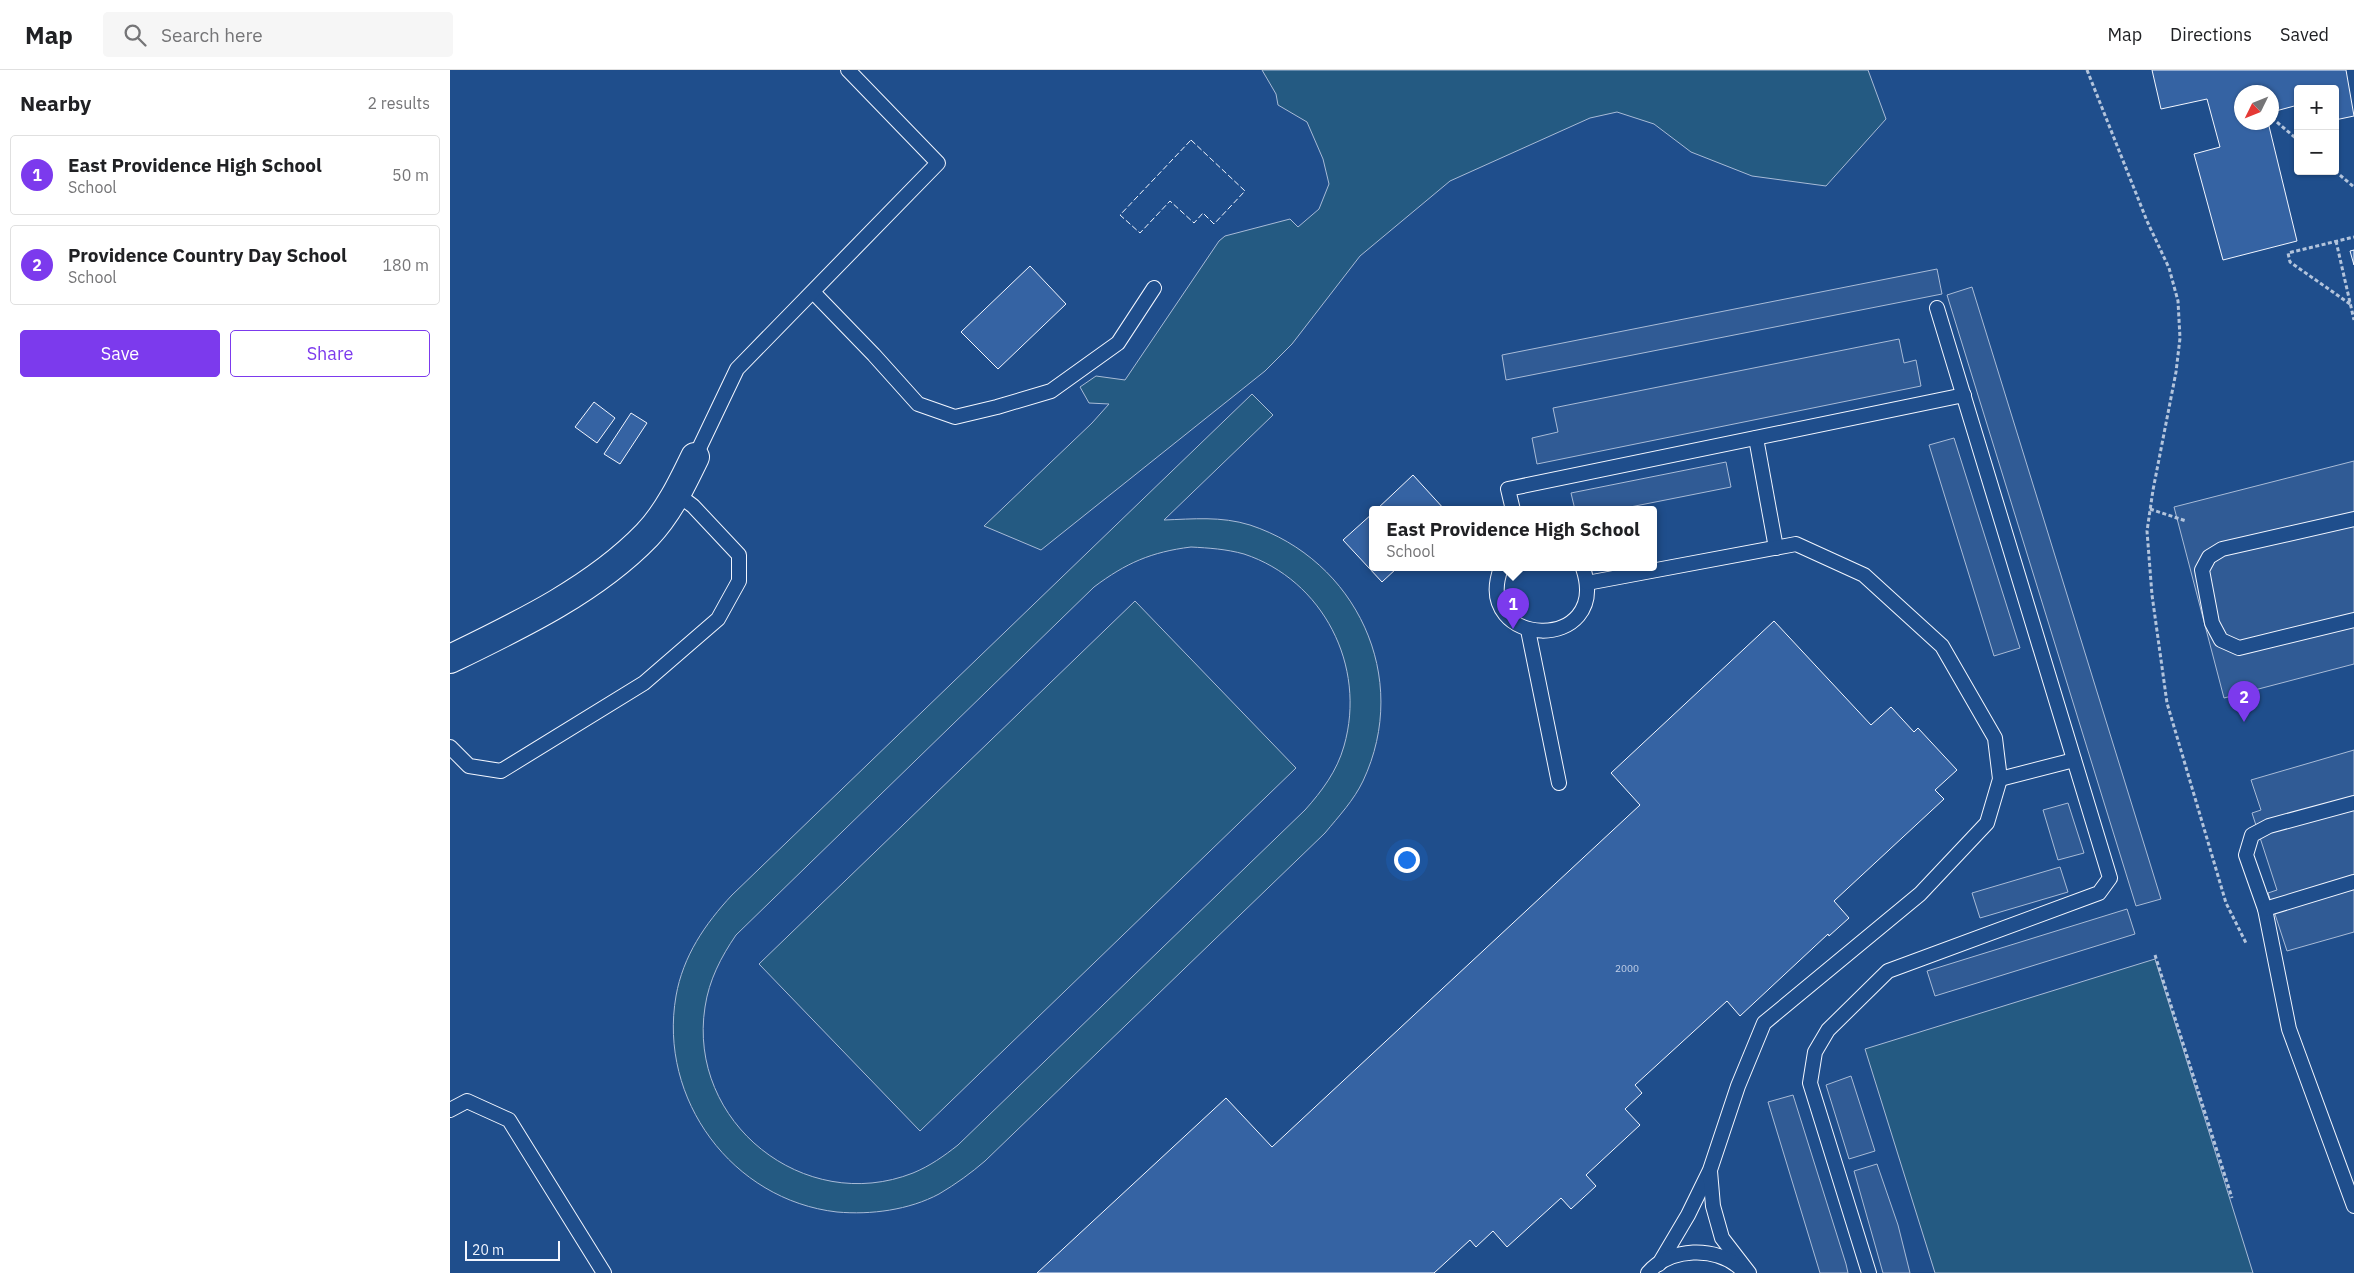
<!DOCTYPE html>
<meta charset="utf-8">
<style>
body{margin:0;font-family:"IBM Plex Sans",sans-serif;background:#f6f6f6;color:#202124}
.controls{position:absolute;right:15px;top:15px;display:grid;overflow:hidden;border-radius:5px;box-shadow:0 1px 4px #0004}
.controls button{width:45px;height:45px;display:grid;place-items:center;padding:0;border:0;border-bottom:1px solid #e0e0e0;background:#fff;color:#202124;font:25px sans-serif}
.compass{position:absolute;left:1784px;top:15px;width:45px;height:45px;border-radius:50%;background:#fff;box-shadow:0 1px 4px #0004;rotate:227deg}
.scale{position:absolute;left:15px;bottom:12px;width:95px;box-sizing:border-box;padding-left:5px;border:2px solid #f2f6ff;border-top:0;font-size:14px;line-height:18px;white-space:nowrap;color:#f2f6ff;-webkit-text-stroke:4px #1f4e8c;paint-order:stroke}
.you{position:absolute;left:956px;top:789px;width:18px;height:18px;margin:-12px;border:4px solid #fff;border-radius:50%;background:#1a73e8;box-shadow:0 0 0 8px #1a73e833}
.badge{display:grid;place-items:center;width:32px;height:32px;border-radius:50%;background:#7c3aed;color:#fff;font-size:16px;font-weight:700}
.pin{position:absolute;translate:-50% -41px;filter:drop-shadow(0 1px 2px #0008)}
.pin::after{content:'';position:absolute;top:26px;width:18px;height:15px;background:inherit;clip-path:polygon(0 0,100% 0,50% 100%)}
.popup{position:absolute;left:919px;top:436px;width:288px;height:65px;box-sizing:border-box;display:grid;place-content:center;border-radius:5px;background:#fff;filter:drop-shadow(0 1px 4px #0005);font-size:16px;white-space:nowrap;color:#757577}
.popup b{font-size:19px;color:#202124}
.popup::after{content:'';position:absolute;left:50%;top:100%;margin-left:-10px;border:10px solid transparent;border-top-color:#fff}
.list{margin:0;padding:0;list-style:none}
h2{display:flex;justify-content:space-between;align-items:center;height:65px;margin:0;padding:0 20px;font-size:21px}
h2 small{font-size:16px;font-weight:400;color:#757577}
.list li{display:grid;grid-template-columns:32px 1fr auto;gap:15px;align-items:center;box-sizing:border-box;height:80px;margin:0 10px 10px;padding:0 10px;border:1px solid #e0e0e0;border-radius:5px}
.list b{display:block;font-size:19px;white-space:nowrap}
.list p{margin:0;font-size:16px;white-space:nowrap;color:#757577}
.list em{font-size:16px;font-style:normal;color:#757577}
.actions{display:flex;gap:10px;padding:15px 20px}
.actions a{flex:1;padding:11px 0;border:1px solid #7c3aed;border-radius:5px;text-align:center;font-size:18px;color:#7c3aed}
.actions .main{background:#7c3aed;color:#fff}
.icon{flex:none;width:28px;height:28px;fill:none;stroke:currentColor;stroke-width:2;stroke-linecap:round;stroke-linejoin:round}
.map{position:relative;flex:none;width:1904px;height:1203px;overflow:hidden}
header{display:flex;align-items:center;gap:30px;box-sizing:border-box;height:70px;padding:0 25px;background:#fff;border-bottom:1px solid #e0e0e0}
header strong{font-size:24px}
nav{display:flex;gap:28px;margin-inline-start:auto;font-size:18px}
.search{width:350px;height:45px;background:#f6f6f6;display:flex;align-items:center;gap:12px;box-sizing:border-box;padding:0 18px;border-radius:5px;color:#757577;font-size:19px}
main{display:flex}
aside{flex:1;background:#fff}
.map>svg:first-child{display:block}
.green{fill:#245a82;stroke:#a8bbd7;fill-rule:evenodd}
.parking{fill:#305b95;stroke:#a8bbd7}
.building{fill:#3563a3;stroke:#f2f6ff}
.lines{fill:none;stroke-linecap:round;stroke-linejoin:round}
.service-casing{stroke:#f2f6ff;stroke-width:16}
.minor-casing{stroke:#f2f6ff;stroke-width:30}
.path{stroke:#b3c4dc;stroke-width:3;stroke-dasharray:4 2.5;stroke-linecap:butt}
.service{stroke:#1f4e8c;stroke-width:14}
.minor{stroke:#1f4e8c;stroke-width:28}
.fence{stroke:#f2f6ff;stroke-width:1;stroke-dasharray:6 2.5;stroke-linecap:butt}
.labels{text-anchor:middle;stroke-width:4;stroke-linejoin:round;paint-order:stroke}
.number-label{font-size:10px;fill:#c3d1e8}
</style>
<header>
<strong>Map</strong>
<div class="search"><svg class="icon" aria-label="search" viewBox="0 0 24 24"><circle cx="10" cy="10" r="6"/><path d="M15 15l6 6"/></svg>Search here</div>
<nav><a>Map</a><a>Directions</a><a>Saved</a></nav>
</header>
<main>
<aside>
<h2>Nearby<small>2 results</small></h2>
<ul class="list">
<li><span class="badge">1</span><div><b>East Providence High School</b><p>School</p></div><em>50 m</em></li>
<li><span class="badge">2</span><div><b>Providence Country Day School</b><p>School</p></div><em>180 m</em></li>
</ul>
<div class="actions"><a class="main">Save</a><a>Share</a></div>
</aside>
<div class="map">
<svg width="1904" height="1203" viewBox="0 0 1904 1203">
<rect width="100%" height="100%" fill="#1f4e8c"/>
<!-- green -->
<g class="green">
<path d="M812 0H1418L1436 49 1376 116 1302 106 1241 82 1204 54 1167 42 1140 48 1000 111 910 186 842 274 815 301 591 480 534 456 642 353 659 334 639 333 630 317 646 306 675 310 769 171 775 166 840 149 848 157 869 139 879 114 873 89 857 52 828 35 826 24Z"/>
<path d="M802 324 823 345 714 450C743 449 771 446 800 455 906 490 962 607 913 711 904 730 889 746 875 763L535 1091C521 1103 506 1114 489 1124 459 1140 421 1145 387 1142 282 1130 208 1029 226 926 233 886 255 854 282 825ZM741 477C759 478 776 479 794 484 873 510 917 596 894 676 887 701 872 721 855 740L508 1075C494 1086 480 1096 463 1103 354 1146 237 1052 255 937 259 910 271 887 286 865L644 517C676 493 701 482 741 477Z"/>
<path d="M685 531 846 698 470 1061 309 894Z"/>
<path d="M1705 889 1803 1203H1485L1415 979Z"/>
</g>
<!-- parking -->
<g class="parking">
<path d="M1487 199 1492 224 1056 310 1052 285Z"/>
<path d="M1522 217 1711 829 1686 836 1497 225Z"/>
<path d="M1449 269 1454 293 1466 290 1471 316 1087 394 1082 368 1108 362 1103 338Z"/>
<path d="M1504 368 1570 578 1544 586 1479 375Z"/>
<path d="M1904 391V594L1774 628 1724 437Z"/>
<path d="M1276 392 1281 417 1165 440H1125L1121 423Z"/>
<path d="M1904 680V862L1837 881 1818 823 1827 820 1802 743 1811 740 1801 710Z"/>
<path d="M1618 733 1634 783 1608 790 1593 740Z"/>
<path d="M1610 797 1618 822 1530 848 1522 823Z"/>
<path d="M1677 839 1685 864 1485 926 1477 901Z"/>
<path d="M1401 1006 1425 1081 1399 1089 1376 1015Z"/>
<path d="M1343 1025 1396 1194 1398 1203H1370L1318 1032Z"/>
<path d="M1427 1094 1448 1155 1460 1203H1433L1404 1101Z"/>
</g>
<!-- building -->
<g class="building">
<path d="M1702 0H1896L1904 46 1885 50V19H1848V35L1822 42V22H1792V52H1818L1847 171 1773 190 1744 84 1770 77 1757 29 1711 39Z"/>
<path d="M1904 180V195L1900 181Z"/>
<path d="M580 196 616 234 548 299 511 262Z"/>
<path d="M144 332 165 348 147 373 125 357Z"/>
<path d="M181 343 197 353 170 394 154 384Z"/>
<path d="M963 405 995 440H926Z"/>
<path d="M923 443V498H947L932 512 893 470Z"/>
<path d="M1324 551 1421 655 1441 637 1464 662 1468 658 1507 700 1485 720 1494 729 1384 831 1399 848 1379 866 1378 864 1290 946 1277 931 1185 1015 1192 1023 1175 1039 1190 1055 1136 1105 1146 1116 1121 1139 1111 1128 1057 1177 1043 1161 1026 1177 1020 1170 984 1203H587L776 1028 822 1077 1190 735 1161 703Z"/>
</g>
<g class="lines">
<defs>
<g id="service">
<path d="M363 222 424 285 468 334 505 347 547 337 601 321 668 273 704 218"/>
<path d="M1306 368 1326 478"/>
<path d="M245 387 287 299 488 93 398 0"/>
<path d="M1063 440 1058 419 1514 325"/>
<path d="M1904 449 1772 479 1759 487 1752 500 1762 553 1771 570 1789 578 1904 550"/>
<path d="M1051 498C1021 579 1162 584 1133 498"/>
<path d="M1137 513 1346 474 1414 505 1492 576 1545 668 1550 709 1537 753 1470 824 1314 953 1288 1016 1260 1100 1238 1145 1209 1194"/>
<path d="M1078 560 1109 713"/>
<path d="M0 677 19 696 51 701 194 613 268 549 289 511V485L243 436 227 424"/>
<path d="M1550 709 1624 690"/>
<path d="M1904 733 1819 756 1802 765 1796 785 1815 839 1839 959 1904 1136"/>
<path d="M1815 839 1904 812"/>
<path d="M0 1040 17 1031 59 1050 154 1203"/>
<path d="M1260 1101 1263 1136 1272 1168 1299 1203"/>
<path d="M1198 1203C1220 1177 1266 1176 1290 1198"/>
<path d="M1419 1203 1360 1013 1365 982 1378 960 1438 901 1649 823 1660 808 1487 238"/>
</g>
<path id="minor" d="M0 589C68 556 144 520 197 465 218 443 232 414 245 387"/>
</defs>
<!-- service casing -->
<use href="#service" class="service-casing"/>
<!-- minor casing -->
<use href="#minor" class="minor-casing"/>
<!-- path -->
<g class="path">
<path d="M1637 0 1697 151 1719 198 1728 231 1730 268 1726 302 1703 420 1697 461 1702 525 1717 633 1776 833 1796 873"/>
<path d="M1822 48 1848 70"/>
<path d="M1885 101 1904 117"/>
<path d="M1886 171 1904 250"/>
<path d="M1900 234 1840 192 1838 183 1904 167"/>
<path d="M1700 439 1736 451"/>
<path d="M1705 885 1782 1128"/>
</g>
<!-- service -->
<use href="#service" class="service"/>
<!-- minor -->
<use href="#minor" class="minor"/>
<!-- fence -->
<path class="fence" d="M741 70 795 121 764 154 753 143 744 153 720 131 690 163 670 145Z"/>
</g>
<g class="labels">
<!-- number labels -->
<g class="number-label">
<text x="1177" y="902">2000</text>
</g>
</g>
</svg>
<div class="controls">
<button>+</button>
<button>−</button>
</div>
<svg class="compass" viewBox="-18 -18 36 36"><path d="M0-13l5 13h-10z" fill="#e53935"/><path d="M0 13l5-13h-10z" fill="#757577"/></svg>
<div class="scale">20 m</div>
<div class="you"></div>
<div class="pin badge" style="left:1063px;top:559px">1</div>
<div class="popup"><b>East Providence High School</b>School</div>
<div class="pin badge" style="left:1794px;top:652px">2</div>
</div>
</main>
